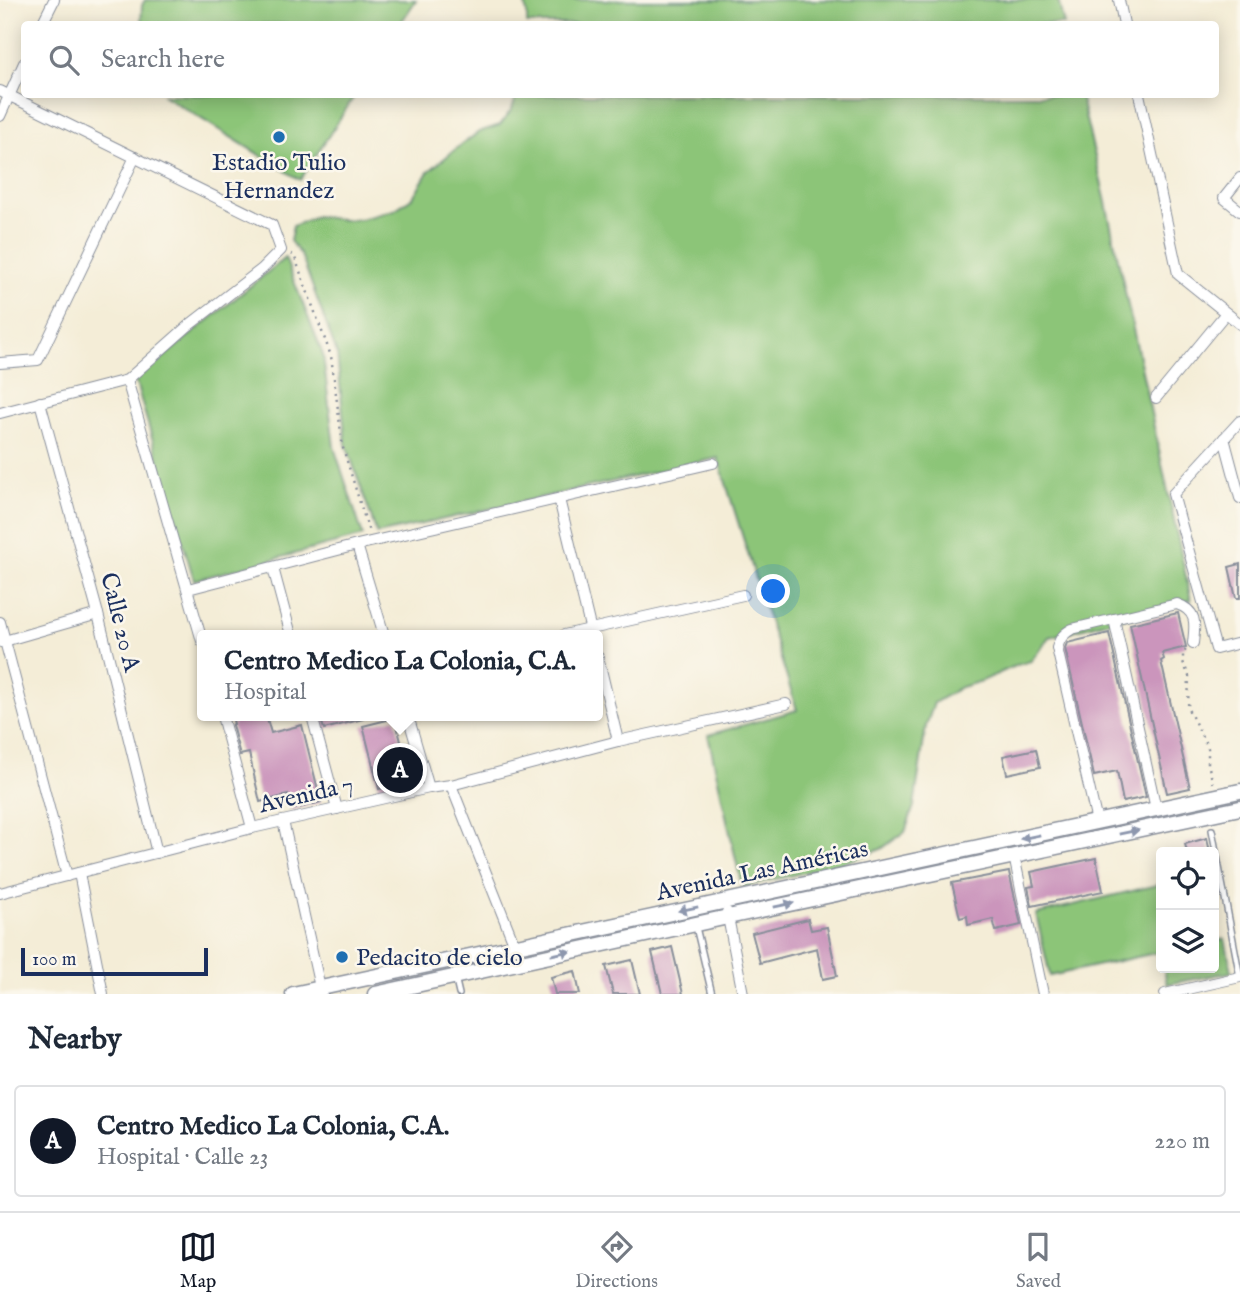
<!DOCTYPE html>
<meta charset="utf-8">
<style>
body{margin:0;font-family:"IM FELL English",serif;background:#f2f2f3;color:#1f2937}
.controls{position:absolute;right:21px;bottom:21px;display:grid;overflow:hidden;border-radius:7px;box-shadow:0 4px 18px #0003}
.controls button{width:63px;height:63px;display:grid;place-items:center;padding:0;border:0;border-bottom:2px solid #e0e1e3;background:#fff;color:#1f2937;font:35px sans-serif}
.scale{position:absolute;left:21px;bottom:18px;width:187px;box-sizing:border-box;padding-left:7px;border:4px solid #1b2f5e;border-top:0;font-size:19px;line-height:24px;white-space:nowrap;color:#1b2f5e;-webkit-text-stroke:5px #fbf7ec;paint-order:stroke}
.you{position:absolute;left:774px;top:592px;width:24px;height:24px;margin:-18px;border:5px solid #fff;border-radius:50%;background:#1a73e8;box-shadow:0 0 0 10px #1a73e833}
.badge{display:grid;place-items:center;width:46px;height:46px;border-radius:50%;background:#111827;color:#fff;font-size:23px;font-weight:700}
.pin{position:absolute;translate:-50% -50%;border:4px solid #fff;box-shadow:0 2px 7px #0006}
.popup{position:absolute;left:197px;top:630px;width:406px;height:91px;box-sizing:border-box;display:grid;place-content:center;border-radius:7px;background:#fff;filter:drop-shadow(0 2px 5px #0005);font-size:23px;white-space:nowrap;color:#747a83}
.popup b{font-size:26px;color:#1f2937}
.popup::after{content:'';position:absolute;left:50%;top:100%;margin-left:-14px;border:14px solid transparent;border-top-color:#fff}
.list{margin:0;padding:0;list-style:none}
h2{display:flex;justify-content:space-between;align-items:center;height:91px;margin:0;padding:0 28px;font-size:30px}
h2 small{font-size:23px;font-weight:400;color:#747a83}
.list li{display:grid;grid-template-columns:46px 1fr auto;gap:21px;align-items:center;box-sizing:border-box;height:112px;margin:0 14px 14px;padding:0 14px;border:2px solid #e0e1e3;border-radius:7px}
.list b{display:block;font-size:26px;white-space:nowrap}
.list p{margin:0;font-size:23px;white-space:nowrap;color:#747a83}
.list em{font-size:23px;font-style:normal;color:#747a83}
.icon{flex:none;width:38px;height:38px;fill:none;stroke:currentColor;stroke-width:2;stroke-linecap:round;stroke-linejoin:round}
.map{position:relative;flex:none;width:1240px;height:994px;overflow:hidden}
.search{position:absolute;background:#fff;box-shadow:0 4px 18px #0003;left:21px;right:21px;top:21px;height:77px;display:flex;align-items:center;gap:18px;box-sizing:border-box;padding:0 24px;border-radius:7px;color:#747a83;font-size:26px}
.sheet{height:217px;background:#fff}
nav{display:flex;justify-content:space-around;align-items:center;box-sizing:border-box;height:98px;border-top:2px solid #e0e1e3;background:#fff;font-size:19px;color:#747a83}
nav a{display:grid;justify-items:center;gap:4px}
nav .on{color:#111827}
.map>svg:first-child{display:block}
.green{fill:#8cc578;stroke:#547a6b;stroke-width:2}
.building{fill:#cb95bc}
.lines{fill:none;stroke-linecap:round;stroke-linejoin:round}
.lane-casing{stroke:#888e9a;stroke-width:8}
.street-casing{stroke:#888e9a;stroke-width:12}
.secondary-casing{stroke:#888e9a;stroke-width:17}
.path{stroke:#888e9a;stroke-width:2.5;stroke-dasharray:2 5;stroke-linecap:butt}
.lane{stroke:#fff;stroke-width:5}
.street{stroke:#fff;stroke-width:10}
.secondary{stroke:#fff;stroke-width:14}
.oneway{fill:#8d97ae}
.poi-dot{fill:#1f6fb2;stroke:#fbf7ec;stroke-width:2.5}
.labels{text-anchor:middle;stroke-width:5;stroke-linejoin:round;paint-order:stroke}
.poi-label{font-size:24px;fill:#1b2f5e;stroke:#fbf7ec}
.street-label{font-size:24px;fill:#1b2f5e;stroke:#fbf7ec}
</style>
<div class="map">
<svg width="1240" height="994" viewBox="0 0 1240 994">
<rect width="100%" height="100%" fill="#fbf7ec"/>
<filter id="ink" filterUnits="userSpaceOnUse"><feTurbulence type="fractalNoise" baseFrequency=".0143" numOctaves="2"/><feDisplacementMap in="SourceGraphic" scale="14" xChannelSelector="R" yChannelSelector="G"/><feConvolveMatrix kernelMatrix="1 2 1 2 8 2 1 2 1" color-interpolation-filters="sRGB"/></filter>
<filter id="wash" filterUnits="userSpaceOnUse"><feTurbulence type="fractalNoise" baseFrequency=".00686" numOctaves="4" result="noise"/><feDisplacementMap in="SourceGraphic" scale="28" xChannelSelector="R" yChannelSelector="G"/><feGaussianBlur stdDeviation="1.57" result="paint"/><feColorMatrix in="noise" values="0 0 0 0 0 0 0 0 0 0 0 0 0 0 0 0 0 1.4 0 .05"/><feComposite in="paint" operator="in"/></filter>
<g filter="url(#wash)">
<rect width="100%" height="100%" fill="#f4edd7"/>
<!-- green -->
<g class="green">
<path d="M145 0H416L400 24H141L142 5Z"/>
<path d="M524 0H1058L1064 24H527V13Z"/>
<path d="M163 95H355L300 180Z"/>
<path d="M517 95H1080L1105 198 1191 600 1049 637 1031 661 1017 665 982 681 961 687 934 703 926 726 914 806 905 832 881 849 840 864 742 887 708 735 797 710 718 458 377 534 346 444 337 354 301 255 290 241 293 226 316 216 344 220 361 219 394 210 413 197 428 172 457 148 479 132 500 125 512 109Z"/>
<path d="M285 258 323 355 334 447 363 536 194 580 135 380Z"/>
<path d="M1161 884V956L1160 952 1050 976 1036 914Z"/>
<path d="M1225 939 1232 972 1167 984 1164 968H1214V941Z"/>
</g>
<g id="blocks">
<!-- building -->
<g class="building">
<path d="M1240 564V598H1236L1229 567Z"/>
<path d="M1178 613 1186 647 1162 653 1164 659 1161 661 1190 788 1167 793 1130 624Z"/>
<path d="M1109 633 1146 797 1123 802 1117 771 1094 776 1065 648 1067 643Z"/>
<path d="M232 716H266L271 733 302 725 321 802 291 810 288 795 260 802 249 753 240 755 232 725 234 724Z"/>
<path d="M320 716H363V719L324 729Z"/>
<path d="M395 718 411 781 379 789 363 726Z"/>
<path d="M1036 749 1040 767 1007 774 1003 756Z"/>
<path d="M1207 838 1210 852H1187L1185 844Z"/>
<path d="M1096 858 1103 891 1032 906 1028 887 1034 886 1031 872Z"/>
<path d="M1009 872 1021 925 996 931 993 919 968 925 967 916 960 918 952 883Z"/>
<path d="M808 919 811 930 827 927 837 976 823 979 817 948 760 963 752 933Z"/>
<path d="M672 947 683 994H662L652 952Z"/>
<path d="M632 960 640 994H613L606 966Z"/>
<path d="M575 971 580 994H555L551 977Z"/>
</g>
</g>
</g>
<g filter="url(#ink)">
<use href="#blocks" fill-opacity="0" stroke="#888e9a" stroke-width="2"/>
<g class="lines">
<defs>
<g id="lane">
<path d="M1212 830 1240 977"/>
<path d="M696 927 712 994"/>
<path d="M455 977 459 994"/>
</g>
<g id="street">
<path d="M1119 0 1124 24"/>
<path d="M42 24 54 0"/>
<path d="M0 91 272 225 281 250 262 269 188 326 127 380 0 413"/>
<path d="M1139 94 1178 274 1240 324"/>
<path d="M0 116 24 63"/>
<path d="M1240 178 1224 198 1240 211"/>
<path d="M0 363 38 360 135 157"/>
<path d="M127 380 202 641"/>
<path d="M1156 398 1226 313"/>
<path d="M40 402 98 614 157 853"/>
<path d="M1240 421 1173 494 1216 649 1240 643"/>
<path d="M1224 438 1240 498"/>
<path d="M559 499 592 635"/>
<path d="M357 545 384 635"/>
<path d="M273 568 291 635"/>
<path d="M188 589 357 545 713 463"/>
<path d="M1114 619 1156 809"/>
<path d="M0 622 67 876"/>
<path d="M564 635 743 595"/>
<path d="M1 642 98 614"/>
<path d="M598 657 618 741"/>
<path d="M222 716 252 828"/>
<path d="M312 716 337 809"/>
<path d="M408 716 429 788"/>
<path d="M451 785 515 946"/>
<path d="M283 821 321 992"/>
<path d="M1097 822 1057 648C1060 638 1063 634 1072 629L1177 604C1198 611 1195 625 1193 643"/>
<path d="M1014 856 1043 994"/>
<path d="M79 873 103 994"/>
<path d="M0 893 252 828 429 788 451 785 618 741 786 704"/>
<path d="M727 912 743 994"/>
<path d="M1165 994 1240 977"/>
</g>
<g id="secondary">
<path d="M293 994 1240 791"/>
<path d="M375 994 728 917 1240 808"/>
</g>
</defs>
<!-- lane casing -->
<use href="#lane" class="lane-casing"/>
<!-- street casing -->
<use href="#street" class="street-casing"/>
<!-- secondary casing -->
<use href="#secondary" class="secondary-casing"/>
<!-- path -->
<g class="path">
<path d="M291 254 294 255 331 356 343 448 369 532"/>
<path d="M1186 650 1183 652V662L1189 676 1188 709 1208 748V764L1213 783"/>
</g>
<!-- lane -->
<use href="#lane" class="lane"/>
<!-- street -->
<use href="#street" class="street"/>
<!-- secondary -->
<use href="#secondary" class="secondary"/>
</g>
<!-- one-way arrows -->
<defs><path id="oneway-solid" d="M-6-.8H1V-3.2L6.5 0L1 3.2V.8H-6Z" transform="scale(1.75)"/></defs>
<g class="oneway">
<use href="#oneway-solid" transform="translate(1129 832) rotate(-12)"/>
<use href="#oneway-solid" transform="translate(1030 837) rotate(168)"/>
<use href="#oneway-solid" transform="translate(784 905) rotate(-12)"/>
<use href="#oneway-solid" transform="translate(688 909) rotate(168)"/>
<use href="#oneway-solid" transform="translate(561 953) rotate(-12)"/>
</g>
</g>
<!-- markers -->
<g class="poi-dot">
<circle cx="279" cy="137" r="7"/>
<circle cx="342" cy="957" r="7"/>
</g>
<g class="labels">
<!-- poi labels -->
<g class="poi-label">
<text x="279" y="170">Estadio Tulio<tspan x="279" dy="28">Hernandez</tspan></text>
<text x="356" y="965" text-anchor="start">Pedacito de cielo</text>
</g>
<!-- street labels -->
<g class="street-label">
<text transform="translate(121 622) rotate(76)" y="8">Calle 20 A</text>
<text transform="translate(306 794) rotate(-13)" y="8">Avenida 7</text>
<text transform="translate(762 870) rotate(-12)" y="8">Avenida Las Américas</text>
</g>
</g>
</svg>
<div class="controls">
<button><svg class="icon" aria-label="locate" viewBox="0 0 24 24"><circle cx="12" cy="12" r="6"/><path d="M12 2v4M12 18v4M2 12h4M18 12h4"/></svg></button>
<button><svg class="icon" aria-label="layers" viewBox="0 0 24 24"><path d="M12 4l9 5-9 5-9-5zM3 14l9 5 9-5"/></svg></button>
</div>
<div class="scale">100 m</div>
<div class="you"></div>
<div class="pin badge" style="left:400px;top:770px">A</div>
<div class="popup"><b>Centro Medico La Colonia, C.A.</b>Hospital</div>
<div class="search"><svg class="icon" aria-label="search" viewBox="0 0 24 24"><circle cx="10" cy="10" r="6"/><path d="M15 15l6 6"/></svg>Search here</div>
</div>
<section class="sheet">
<h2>Nearby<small></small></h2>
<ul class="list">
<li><span class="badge">A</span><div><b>Centro Medico La Colonia, C.A.</b><p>Hospital · Calle 23</p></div><em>220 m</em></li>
</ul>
</section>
<nav>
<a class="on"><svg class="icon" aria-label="map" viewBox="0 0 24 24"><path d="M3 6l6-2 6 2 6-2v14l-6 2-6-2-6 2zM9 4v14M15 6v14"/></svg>Map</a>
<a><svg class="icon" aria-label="directions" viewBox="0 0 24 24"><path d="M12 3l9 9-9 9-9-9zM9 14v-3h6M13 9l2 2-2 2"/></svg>Directions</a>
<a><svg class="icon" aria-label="saved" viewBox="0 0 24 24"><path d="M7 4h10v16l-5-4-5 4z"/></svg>Saved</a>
</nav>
